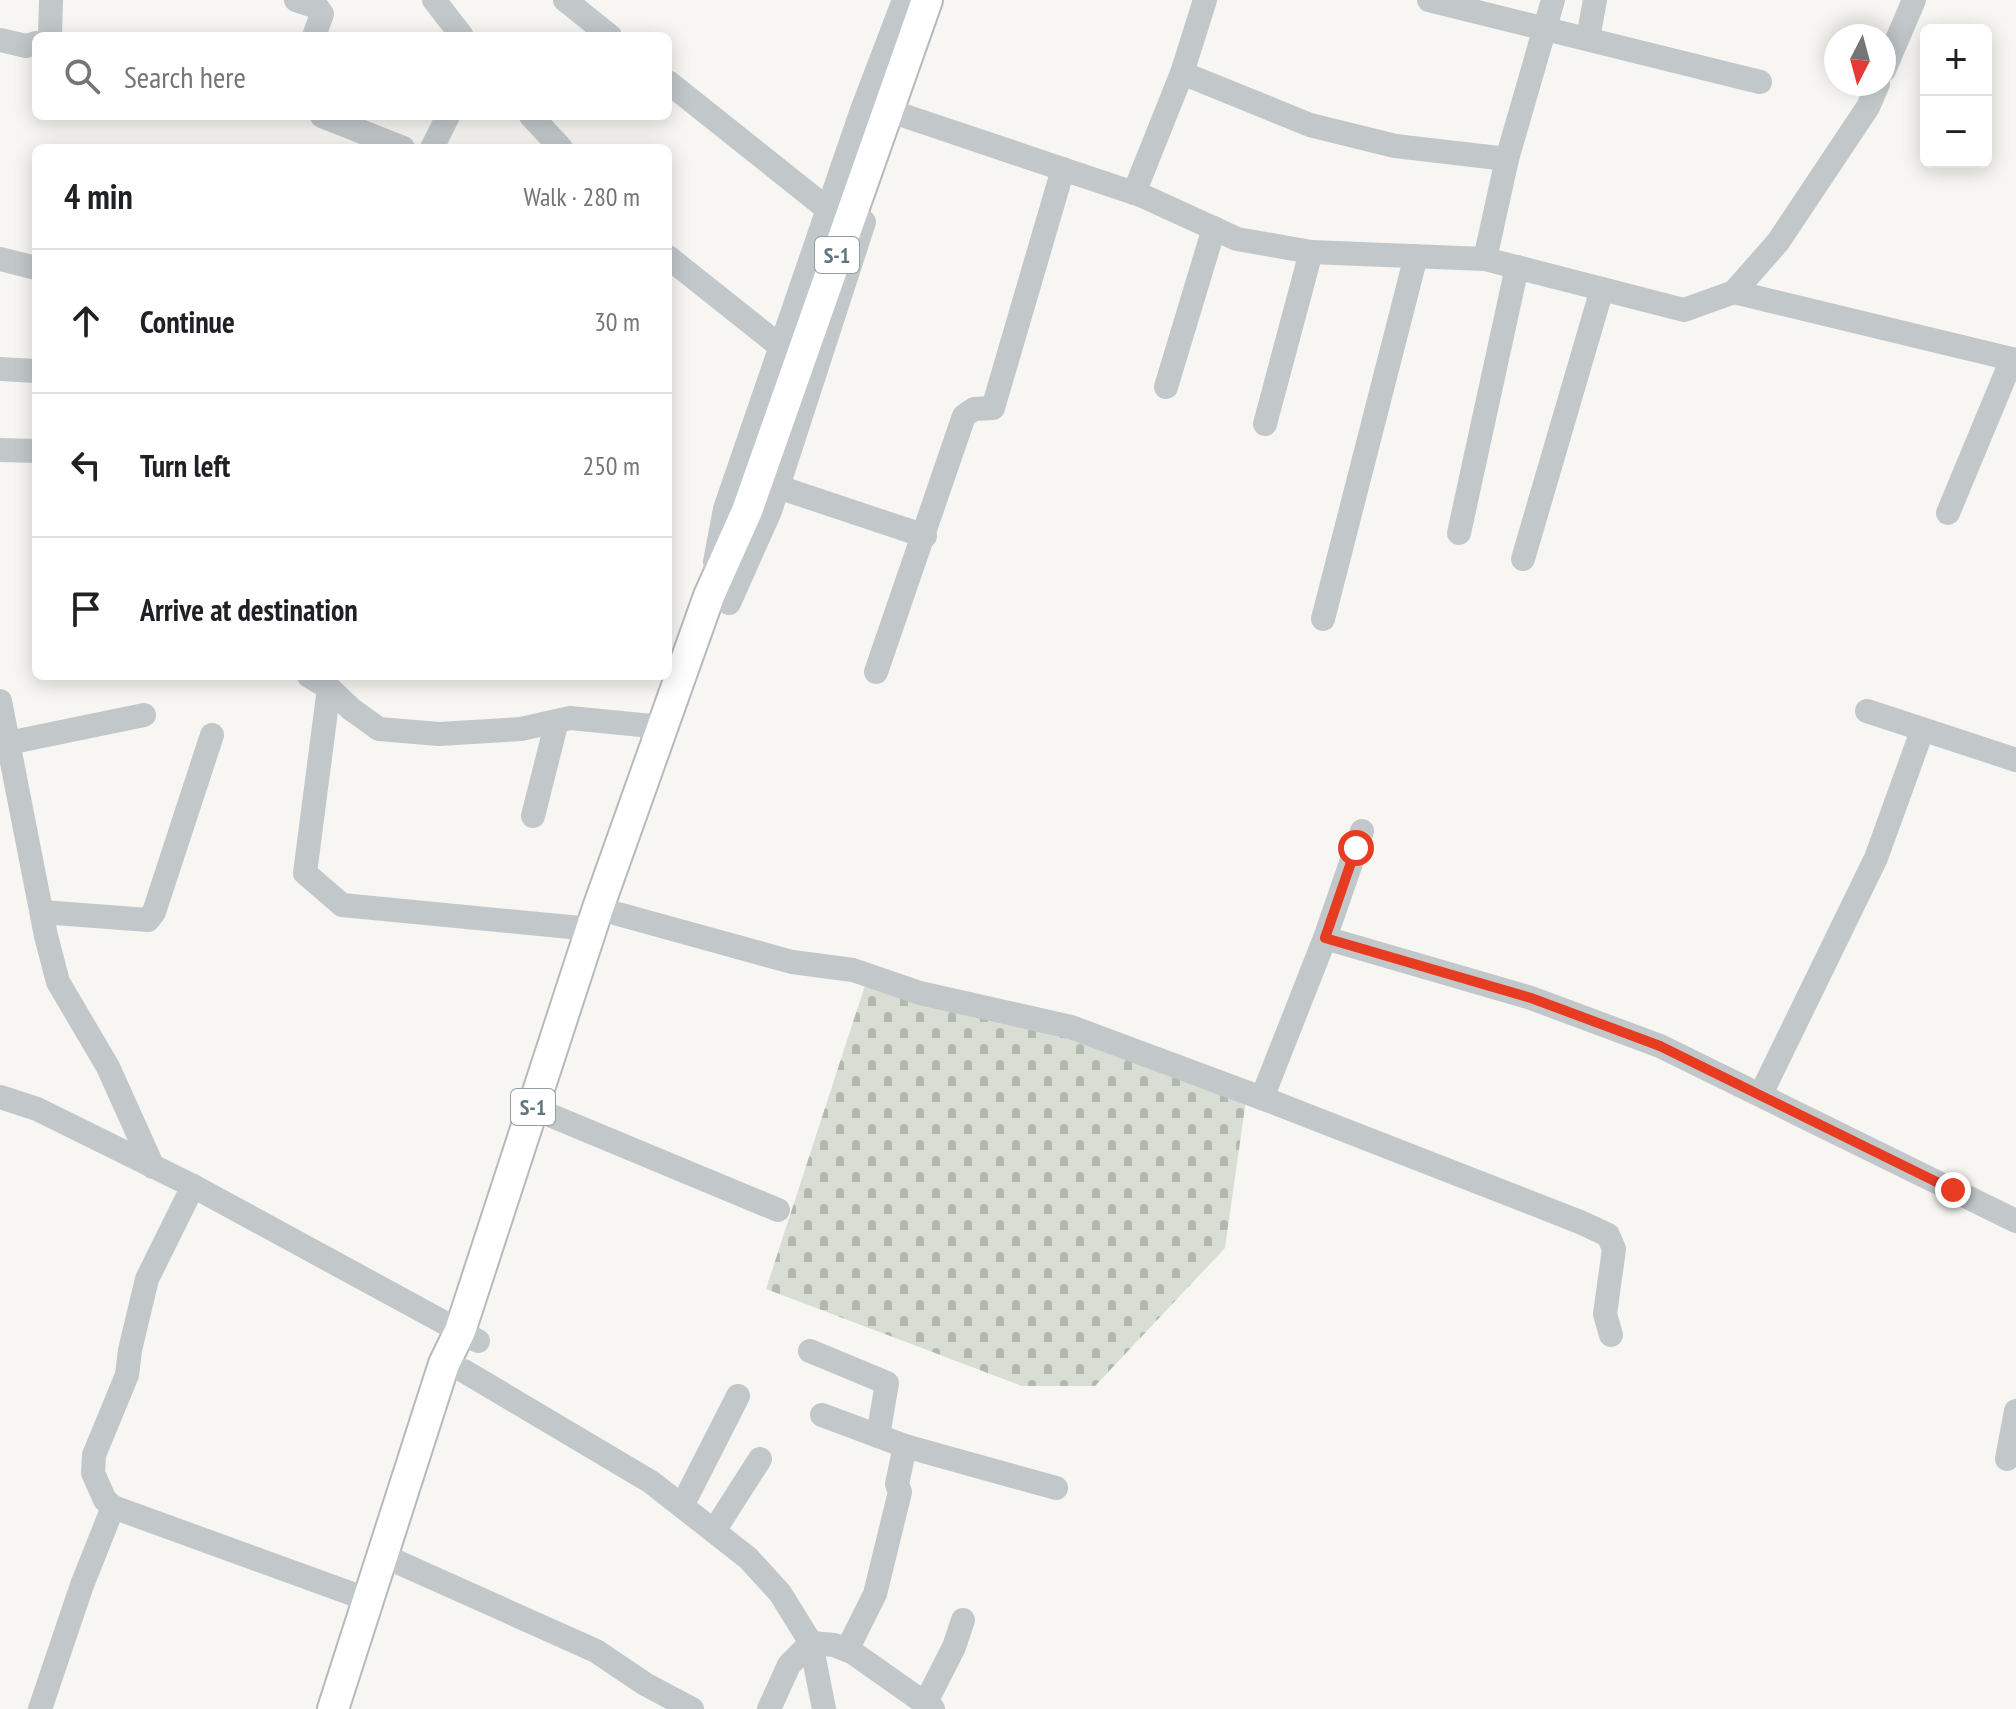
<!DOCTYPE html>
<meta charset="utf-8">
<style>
body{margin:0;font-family:"PT Sans Narrow",sans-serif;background:#f6f6f6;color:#202124}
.controls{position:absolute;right:24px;top:24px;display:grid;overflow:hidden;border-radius:12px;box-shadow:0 4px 20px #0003}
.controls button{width:72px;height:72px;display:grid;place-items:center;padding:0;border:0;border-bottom:2px solid #e0e0e0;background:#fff;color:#202124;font:40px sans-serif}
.compass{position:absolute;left:1824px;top:24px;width:72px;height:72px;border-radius:50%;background:#fff;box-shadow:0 4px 20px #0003;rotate:186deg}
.stop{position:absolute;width:24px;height:24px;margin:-18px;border:6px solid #e83c22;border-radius:50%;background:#fff}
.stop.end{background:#e83c22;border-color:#fff;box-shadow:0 2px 8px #0008}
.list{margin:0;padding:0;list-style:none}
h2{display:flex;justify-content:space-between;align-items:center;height:104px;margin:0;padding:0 32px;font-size:34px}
h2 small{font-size:26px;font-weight:400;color:#757577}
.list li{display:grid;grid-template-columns:52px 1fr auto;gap:24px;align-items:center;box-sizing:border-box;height:144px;padding:0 32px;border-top:2px solid #e0e0e0}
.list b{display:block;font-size:30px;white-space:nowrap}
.list em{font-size:26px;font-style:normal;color:#757577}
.icon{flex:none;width:44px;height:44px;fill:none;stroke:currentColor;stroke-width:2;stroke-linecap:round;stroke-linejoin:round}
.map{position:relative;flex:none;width:2016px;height:1709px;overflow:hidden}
.search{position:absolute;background:#fff;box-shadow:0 4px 20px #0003;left:32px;top:32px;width:640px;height:88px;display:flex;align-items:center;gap:20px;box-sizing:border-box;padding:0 28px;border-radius:12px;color:#757577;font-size:30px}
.panel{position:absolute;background:#fff;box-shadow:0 4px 20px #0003;left:32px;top:144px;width:640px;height:536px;border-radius:12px}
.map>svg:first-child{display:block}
.cemetery{fill:url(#cemetery-stones)}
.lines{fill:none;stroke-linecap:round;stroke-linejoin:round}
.major-casing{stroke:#b5babd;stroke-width:34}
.minor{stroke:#c2c7c9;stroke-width:24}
.major{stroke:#fff;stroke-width:30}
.route{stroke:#e83c22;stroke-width:10}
.labels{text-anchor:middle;stroke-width:8;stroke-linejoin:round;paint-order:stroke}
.shield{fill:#fff;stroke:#909ea5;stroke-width:2}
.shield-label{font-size:22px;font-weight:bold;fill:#61757f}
</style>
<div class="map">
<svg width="2016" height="1709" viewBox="0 0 2016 1709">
<defs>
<pattern id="cemetery-stones" width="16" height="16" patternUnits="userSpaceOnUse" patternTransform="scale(2)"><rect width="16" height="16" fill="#d8ded4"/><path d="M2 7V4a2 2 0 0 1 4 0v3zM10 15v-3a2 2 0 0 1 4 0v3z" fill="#b3b9b1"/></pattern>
</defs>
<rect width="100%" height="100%" fill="#f7f6f3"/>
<!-- cemetery -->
<path class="cemetery" d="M868 976 1247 1093 1225 1248 1095 1386H1022L766 1289Z"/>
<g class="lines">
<defs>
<path id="major" d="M333 1709 444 1364 460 1331 598 908 709 596 747 511 927 0"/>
</defs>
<!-- major casing -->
<use href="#major" class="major-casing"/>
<!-- minor -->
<g class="minor">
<path d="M296 0 317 7 322 14 314 36"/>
<path d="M434 0 462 36"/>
<path d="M565 0 610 36"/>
<path d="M1429 0 1760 82"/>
<path d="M50 35 51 0"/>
<path d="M1588 38 1595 0"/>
<path d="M0 40 26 46 36 43"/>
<path d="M1884 70 1914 0"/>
<path d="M1182 73 1310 125 1395 146 1507 159"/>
<path d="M668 82 830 211"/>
<path d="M899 114 1143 196 1237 239 1311 252 1485 259 1684 310 1734 292 2016 360"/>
<path d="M322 116 403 148"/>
<path d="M531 116 561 148"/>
<path d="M432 148 448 116"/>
<path d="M1134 193 1182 73 1205 0"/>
<path d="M668 257 781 347"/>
<path d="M0 259 36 268"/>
<path d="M1485 259 1507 159 1553 0"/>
<path d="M1734 292 1778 242 1868 107 1878 84"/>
<path d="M0 369 36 371"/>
<path d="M1166 387 1214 228"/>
<path d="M1265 424 1311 252"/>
<path d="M0 450 36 451"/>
<path d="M778 487 925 536"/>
<path d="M1948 513 2012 359"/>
<path d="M1459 533 1517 267"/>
<path d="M1523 559 1602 289"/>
<path d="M715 562 725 509 862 110 904 0"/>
<path d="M729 603 770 511 864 222"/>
<path d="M1323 619 1416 256"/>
<path d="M876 672 964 416 974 409 993 408 1063 169"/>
<path d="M309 676 329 688 351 709 379 729 439 734 521 729 570 718 662 727"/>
<path d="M329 688 305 873 342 905 591 929"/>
<path d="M0 701 46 936 58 982 108 1067 153 1167"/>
<path d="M1867 711 2016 760"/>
<path d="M8 743 144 715"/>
<path d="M533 816 557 721"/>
<path d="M42 912 148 920 154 912 212 735"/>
<path d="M618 914 792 962 853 970 920 993 1071 1027 1275 1103 1580 1222 1608 1235 1614 1249 1605 1314 1611 1335"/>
<path d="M1325 938 1531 998 1660 1046 2016 1221"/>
<path d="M1761 1094 1876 858 1922 731"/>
<path d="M0 1097 37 1109 193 1186 478 1341"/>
<path d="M1262 1098 1325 938 1362 831"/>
<path d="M552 1116 778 1210"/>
<path d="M810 1351 887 1383 878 1436"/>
<path d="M464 1371 651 1482 748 1558 780 1593 811 1643 824 1709"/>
<path d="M822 1415 905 1446 1056 1488"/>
<path d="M2007 1459 2016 1411"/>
<path d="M682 1506 738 1396"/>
<path d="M113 1507 369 1600"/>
<path d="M714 1531 760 1459"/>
<path d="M384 1556 596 1651 645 1684 692 1709"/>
<path d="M847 1650 875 1594 900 1492 897 1484 905 1446"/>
<path d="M925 1704 954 1647 963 1620"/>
<path d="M40 1709 82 1585 113 1507 105 1500 93 1473 94 1455 127 1375 130 1350 147 1279 193 1186"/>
<path d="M769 1709 789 1665 811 1643 834 1645 852 1652 933 1709"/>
</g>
<!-- major -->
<use href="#major" class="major"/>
</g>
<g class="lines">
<!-- route -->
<path class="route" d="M1356 848 1325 938 1531 998 1660 1046 1953 1190"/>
</g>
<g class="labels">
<!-- shield labels -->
<g class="shield">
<rect x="815" y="237" width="44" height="36" rx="6"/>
<rect x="511" y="1089" width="44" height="36" rx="6"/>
</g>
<g class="shield-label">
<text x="837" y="263">S-1</text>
<text x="533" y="1115">S-1</text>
</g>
</g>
</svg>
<div class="controls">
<button>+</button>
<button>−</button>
</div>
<svg class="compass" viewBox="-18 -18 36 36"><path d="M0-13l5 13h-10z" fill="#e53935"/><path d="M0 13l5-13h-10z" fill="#757577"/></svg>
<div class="stop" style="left:1356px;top:848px"></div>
<div class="stop end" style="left:1953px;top:1190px"></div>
<div class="search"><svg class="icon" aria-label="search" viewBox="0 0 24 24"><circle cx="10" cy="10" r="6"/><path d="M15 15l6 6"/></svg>Search here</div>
<section class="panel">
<h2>4 min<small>Walk · 280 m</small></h2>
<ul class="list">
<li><svg class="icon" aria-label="ahead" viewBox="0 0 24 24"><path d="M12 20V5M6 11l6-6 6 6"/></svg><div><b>Continue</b></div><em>30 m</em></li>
<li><svg class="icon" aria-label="left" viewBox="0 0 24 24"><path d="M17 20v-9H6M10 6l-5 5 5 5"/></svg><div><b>Turn left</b></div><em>250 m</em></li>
<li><svg class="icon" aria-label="arrive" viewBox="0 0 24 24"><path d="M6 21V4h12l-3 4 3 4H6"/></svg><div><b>Arrive at destination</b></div></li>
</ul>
</section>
</div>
